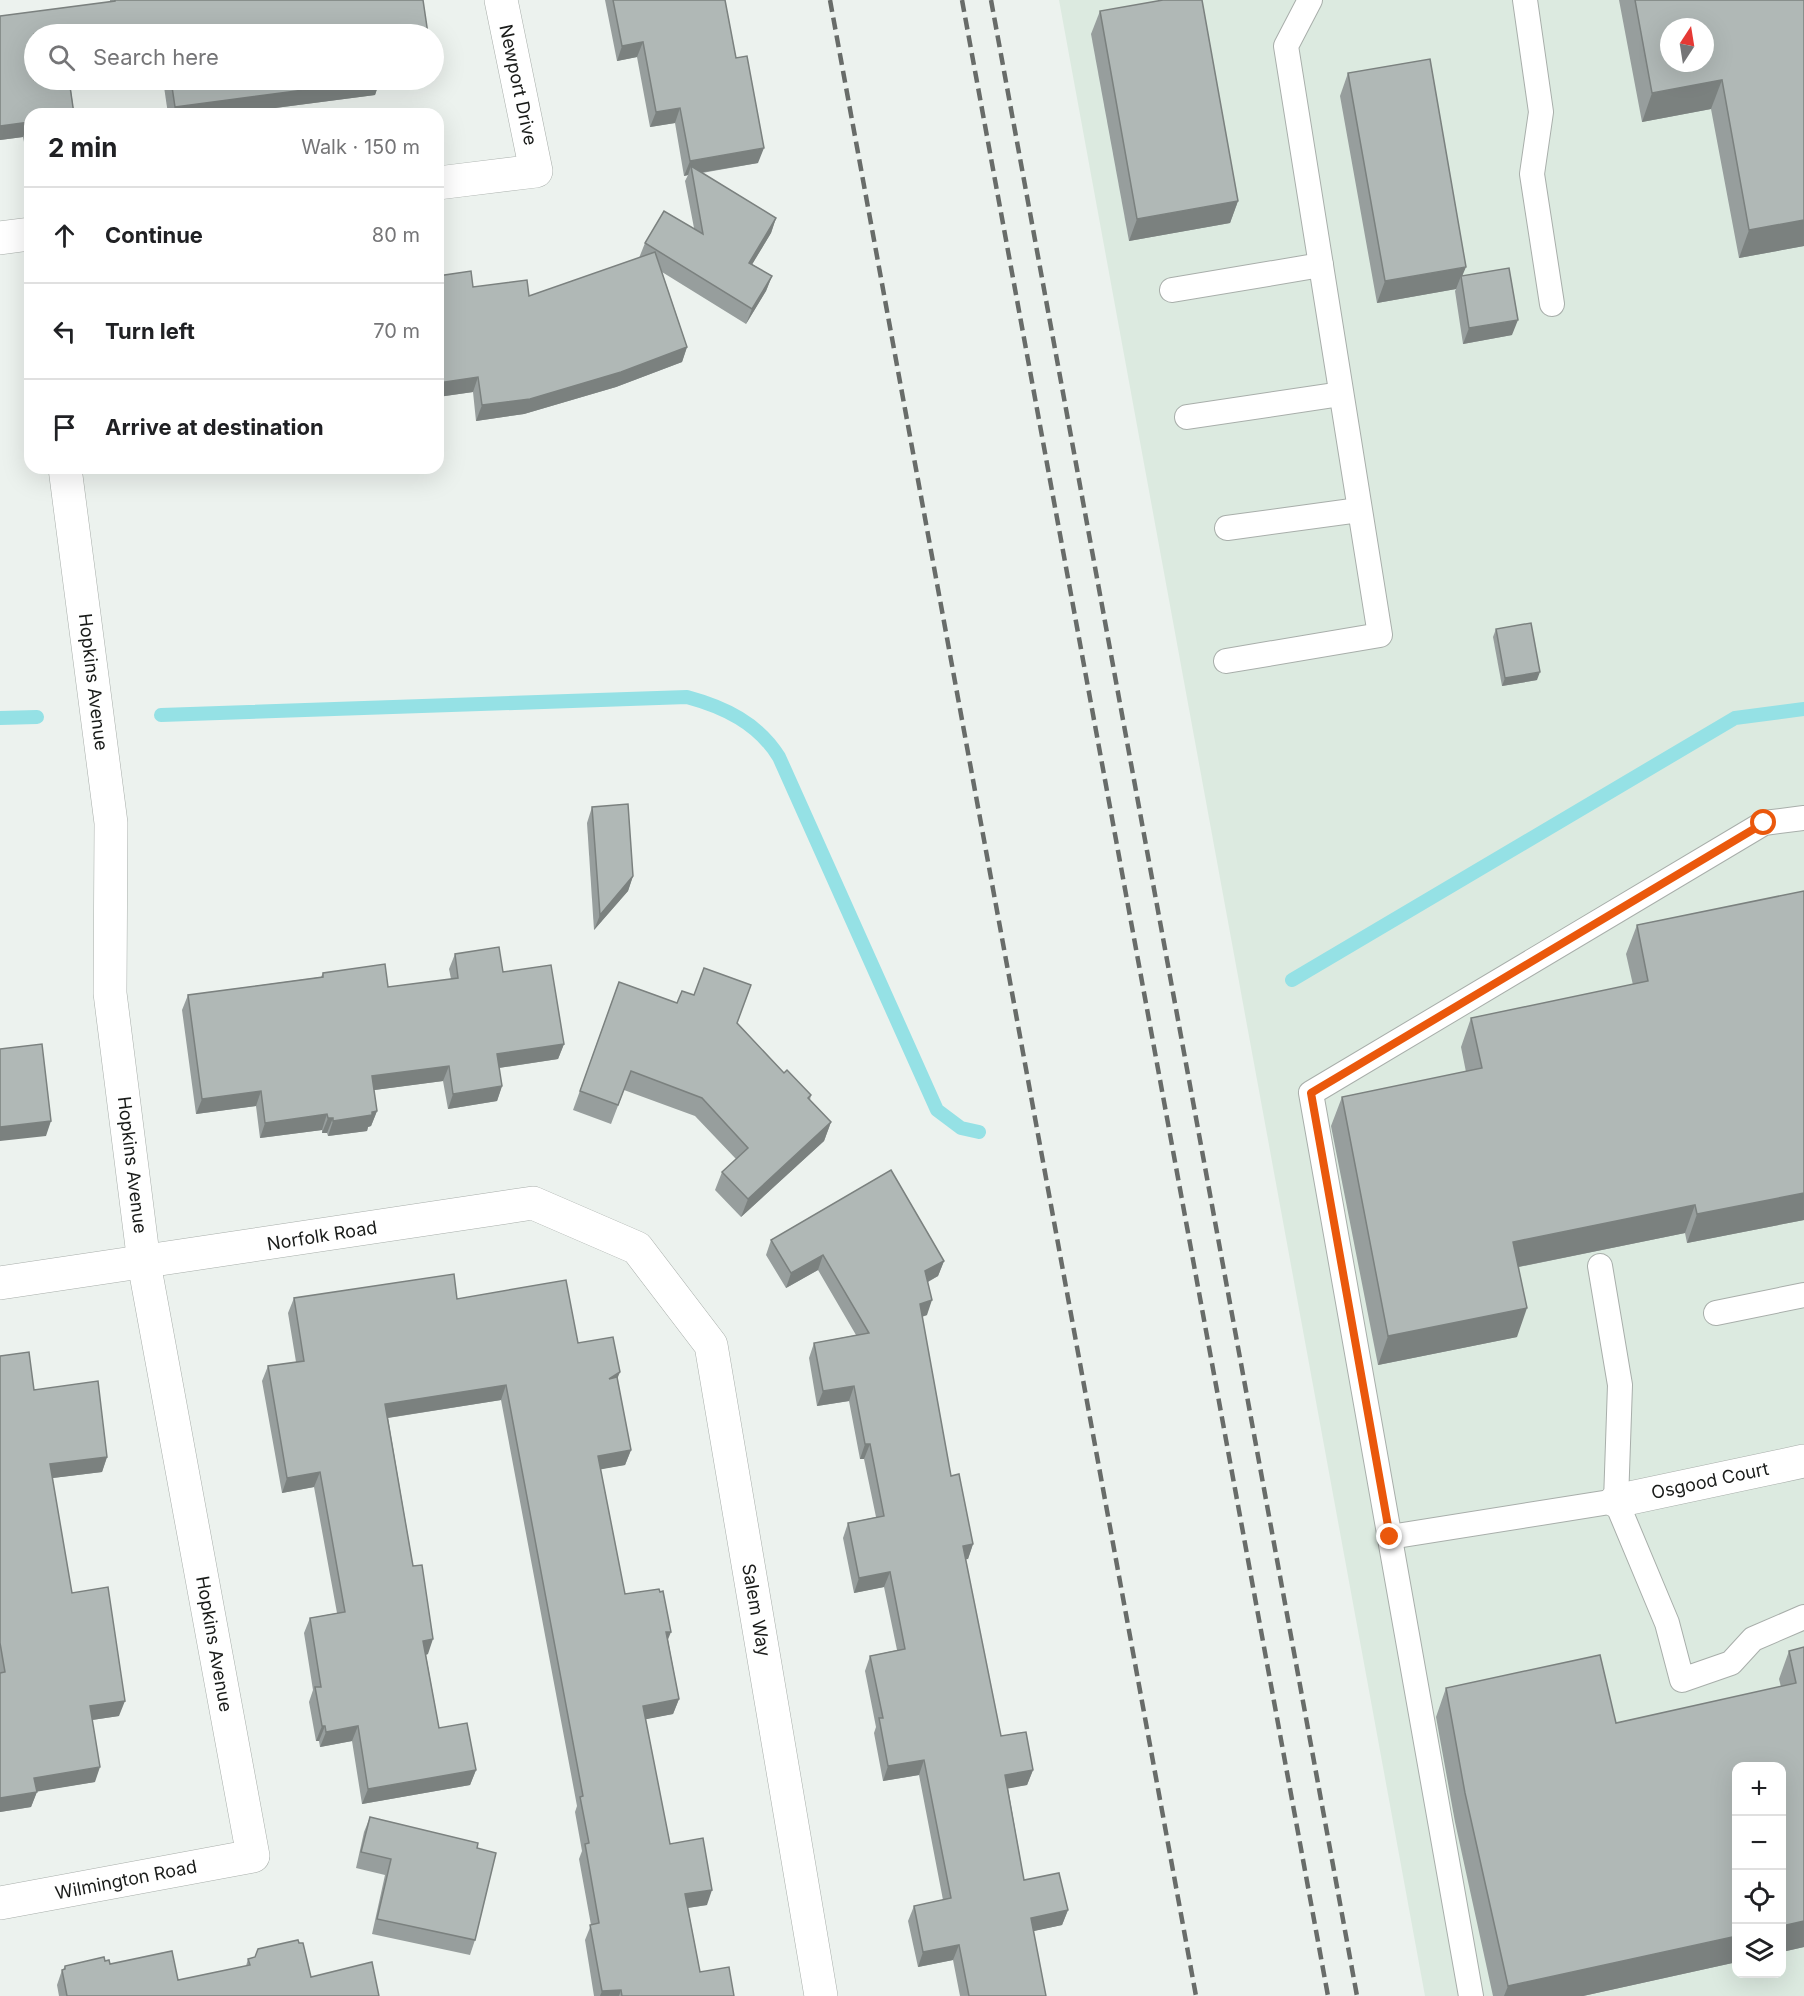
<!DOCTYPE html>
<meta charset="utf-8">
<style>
body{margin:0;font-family:Inter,sans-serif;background:#f6f6f6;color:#202124}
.controls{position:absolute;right:18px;bottom:18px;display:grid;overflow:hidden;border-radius:12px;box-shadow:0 6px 24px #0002}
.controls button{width:54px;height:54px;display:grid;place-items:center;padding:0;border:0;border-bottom:2px solid #e0e0e0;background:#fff;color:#202124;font:30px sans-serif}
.compass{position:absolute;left:1660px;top:18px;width:54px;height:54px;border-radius:50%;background:#fff;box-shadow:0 6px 24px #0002;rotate:12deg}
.stop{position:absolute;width:18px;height:18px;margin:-14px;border:4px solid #ea580c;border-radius:50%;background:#fff}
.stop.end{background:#ea580c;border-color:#fff;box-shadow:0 2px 6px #0008}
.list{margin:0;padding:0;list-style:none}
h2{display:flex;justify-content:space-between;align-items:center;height:78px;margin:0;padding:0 24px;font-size:26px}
h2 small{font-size:20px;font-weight:400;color:#757577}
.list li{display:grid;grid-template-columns:39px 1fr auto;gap:18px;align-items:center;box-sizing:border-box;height:96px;padding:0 24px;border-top:2px solid #e0e0e0}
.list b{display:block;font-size:22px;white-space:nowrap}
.list em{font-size:20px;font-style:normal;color:#757577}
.icon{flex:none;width:33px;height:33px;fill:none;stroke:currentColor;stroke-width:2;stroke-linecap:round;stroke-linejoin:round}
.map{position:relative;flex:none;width:1804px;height:1996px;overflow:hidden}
.search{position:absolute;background:#fff;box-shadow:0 6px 24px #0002;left:24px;top:24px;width:420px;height:66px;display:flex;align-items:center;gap:15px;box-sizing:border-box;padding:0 21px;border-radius:33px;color:#757577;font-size:22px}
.panel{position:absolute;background:#fff;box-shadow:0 6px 24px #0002;left:24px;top:108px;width:420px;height:366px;border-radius:18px}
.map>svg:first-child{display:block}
.built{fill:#dceae0;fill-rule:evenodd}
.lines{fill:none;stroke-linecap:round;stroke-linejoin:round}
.stream{stroke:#95e1e5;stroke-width:14}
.lane-casing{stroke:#a8aeaa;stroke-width:26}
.street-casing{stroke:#a8aeaa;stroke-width:34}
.lane{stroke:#fff;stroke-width:24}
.street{stroke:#fff;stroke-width:33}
.rail{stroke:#686c69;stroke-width:4.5;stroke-dasharray:12 6;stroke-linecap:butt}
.wall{fill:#979e9d}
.shaded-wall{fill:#7b817f}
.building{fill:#b0b8b6;stroke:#7b817f;stroke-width:1.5;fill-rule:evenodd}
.route{stroke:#ea580c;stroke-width:8}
.labels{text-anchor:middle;stroke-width:5;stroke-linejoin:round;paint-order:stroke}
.street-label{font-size:18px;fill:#191b19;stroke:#fff}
</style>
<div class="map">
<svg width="1804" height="1996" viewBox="0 0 1804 1996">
<rect width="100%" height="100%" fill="#ecf2ee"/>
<!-- built -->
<path class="built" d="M1059 0H1804V1996H1425ZM1669 27H1705V63H1669ZM1736 1766H1782V1974H1736Z"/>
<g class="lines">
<!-- stream -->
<g class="stream">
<path d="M161 715 687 697C724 707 758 723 779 757L937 1110 961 1128 979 1132"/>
<path d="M0 718 37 717"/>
<path d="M1292 980 1735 718 1804 709"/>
</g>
<defs>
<g id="lane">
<path d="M1525 0 1541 112 1532 174 1552 304"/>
<path d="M1172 290 1321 265"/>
<path d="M1187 417 1341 394"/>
<path d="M1227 528 1359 510"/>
<path d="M1226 661 1380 635 1286 46 1310 0"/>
<path d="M1600 1266 1620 1385 1616 1501 1667 1623 1682 1680 1731 1663 1753 1639 1804 1617"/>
<path d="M1716 1313 1804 1295"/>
<path d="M1390 1537 1616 1501"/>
<path d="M1471 1996 1311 1093 1764 823 1804 818"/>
</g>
<g id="street">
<path d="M438 183 536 171 501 0"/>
<path d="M0 238 30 234"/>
<path d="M0 1283 533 1203 637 1248 711 1345 821 1996"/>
<path d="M1616 1501 1804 1461"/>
<path d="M0 1903 253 1856 144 1263 110 993 111 823 65 468"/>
</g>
</defs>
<!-- lane casing -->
<use href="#lane" class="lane-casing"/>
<!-- street casing -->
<use href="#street" class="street-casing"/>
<!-- lane -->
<use href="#lane" class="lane"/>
<!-- street -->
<use href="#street" class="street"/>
<!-- rail -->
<g class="rail">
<path d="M830 0 1196 1996"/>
<path d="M962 0 1328 1996"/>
<path d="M991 0 1357 1996"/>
</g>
</g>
<!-- wall -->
<g class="wall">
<path d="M110 0H423L428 34H34V80H155L71 90 74 114H30V141L24 142 23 137 0 140V16L110 2Z"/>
<path d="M605 0H725L736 58 758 163 702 173 776 218 771 233 752 264 772 276 766 291 746 324 662 272 687 347 682 362 616 387 524 414 476 421 473 392 438 397V276L473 287 529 296 639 258 645 243 694 228 685 181 688 175 684 176 675 123 650 127 637 57 617 61Z"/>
<path d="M1619 0H1804V246L1739 258 1711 109 1642 122Z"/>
<path d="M1100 11 1238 201 1230 223 1129 241 1091 34Z"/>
<path d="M1348 73 1462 276 1512 335 1463 344 1455 291 1456 289 1377 303 1340 96Z"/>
<path d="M163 80H380L375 95 230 114H168Z"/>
<path d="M1496 629 1537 680 1502 686 1493 637Z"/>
<path d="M592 807 633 876 628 891 594 930 587 823Z"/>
<path d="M1804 891V1220L1687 1243 1685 1233 1519 1267 1517 1337 1378 1365 1331 1126 1342 1097 1466 1072 1461 1047 1471 1018 1633 985 1626 954 1637 925Z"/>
<path d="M455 954 503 972 564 1044 558 1059 499 1068 502 1086 497 1101 448 1109 443 1081 374 1090 377 1111 371 1126 368 1127 367 1131 328 1136 327 1133H322V1130L260 1138 256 1106 196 1114 182 1010 188 995 321 977 323 973 388 987 451 979 449 969Z"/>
<path d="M619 982 677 1003 737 1023 784 1073 811 1095 810 1100 831 1122 824 1141 741 1217 715 1190 722 1172 736 1159 695 1116 624 1090 611 1124 573 1110Z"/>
<path d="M771 1240 944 1261 938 1276 928 1282 927 1315 922 1317 951 1476 973 1544 968 1559H965L1001 1736 1033 1770 1027 1785 1008 1788 1024 1880 1068 1910 1062 1925 1033 1931 1046 1996H960L953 1960 918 1967 908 1921 914 1906 943 1900 919 1775 883 1781 874 1733 876 1727 865 1671 870 1656 897 1650 884 1587 854 1593 843 1538 848 1523 876 1517 864 1459H860L849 1401 817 1406 809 1358 814 1343 856 1335 818 1270 786 1288 766 1255Z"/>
<path d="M294 1298 457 1299 578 1343 617 1380 631 1450 625 1465 600 1469 625 1594 668 1640 679 1699 673 1714 645 1719 670 1844 707 1905 688 1908 700 1972 734 1996H594L585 1940 591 1925 579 1859 582 1851 575 1812 577 1806 501 1400 388 1418 428 1654 426 1655 439 1728 476 1770 470 1785 362 1804 352 1741 320 1747 319 1741H316L309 1702 313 1690 304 1633 310 1618 337 1613 314 1487 282 1493 262 1381 268 1366 296 1362 288 1313Z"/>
<path d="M0 1356 34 1390 107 1457 102 1472 52 1478 72 1593 119 1716 92 1720 95 1782 37 1791 31 1807 0 1812Z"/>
<path d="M1804 1647V1947L1782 1952V1767H1737V1962L1583 1996H1493L1455 1822 1436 1717 1446 1688 1616 1723 1781 1687 1779 1679 1789 1651Z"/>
<path d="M370 1817 477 1848 475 1940 470 1955 372 1934 385 1875 356 1868 364 1832Z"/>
<path d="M299 1943 311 1977 379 1996H59L57 1985 62 1970H63L65 1966 105 1961 110 1964 178 1980 246 1966 248 1959 255 1957 258 1949Z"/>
</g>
<!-- shaded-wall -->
<g class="shaded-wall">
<path d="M643 42 637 57 617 61 622 46Z"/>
<path d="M68 80H155L63 91Z"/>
<path d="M380 80 375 95 230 114H172L175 107Z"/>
<path d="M1722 80 1711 109 1642 122 1652 93Z"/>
<path d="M680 108 675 123 650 127 656 112Z"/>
<path d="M29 122 23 137 0 140V126Z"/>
<path d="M29 126 30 141 24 142Z"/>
<path d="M764 148 758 163 692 174 691 166 688 175 684 176 690 161Z"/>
<path d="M1238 201 1230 223 1129 241 1137 219Z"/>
<path d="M776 218 771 233 744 278 749 263Z"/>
<path d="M1804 220V246L1739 258 1749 230Z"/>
<path d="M1466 267 1461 279V276L1456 289 1377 303 1385 281Z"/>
<path d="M772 276 766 291 746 324 752 309Z"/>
<path d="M1518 320 1512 335 1463 344 1469 328Z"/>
<path d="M687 347 682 362 616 387 524 414 476 421 482 405Z"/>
<path d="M478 377 473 392 438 397V383Z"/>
<path d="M1540 672 1537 680 1502 686 1505 678Z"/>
<path d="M633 876 628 891 594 930 600 915Z"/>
<path d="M564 1044 558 1059 491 1069 497 1054Z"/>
<path d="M449 1066 443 1081 367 1091 372 1076Z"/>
<path d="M502 1086 497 1101 448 1109 453 1094Z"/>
<path d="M261 1091 256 1106 196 1114 202 1099Z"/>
<path d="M377 1111 371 1126 368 1127 367 1131 328 1136 333 1121Z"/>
<path d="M327 1114 322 1130 260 1138 265 1123Z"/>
<path d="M328 1118H333L327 1133H322Z"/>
<path d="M51 1121 46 1136 0 1141V1127Z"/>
<path d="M831 1122 824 1141 741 1217 748 1199Z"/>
<path d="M1804 1193V1220L1687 1243 1697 1214Z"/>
<path d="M1695 1205 1685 1233 1503 1270 1513 1242Z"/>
<path d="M823 1255 818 1270 786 1288 791 1273Z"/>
<path d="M944 1261 938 1276 920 1286 925 1271Z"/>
<path d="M932 1300 927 1315 914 1319 920 1304Z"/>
<path d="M1527 1308 1517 1337 1378 1365 1388 1336Z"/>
<path d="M620 1372 614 1387 609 1379Z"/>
<path d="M506 1385 501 1400 380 1419 385 1404Z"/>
<path d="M854 1386 849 1401 817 1406 823 1391Z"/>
<path d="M865 1444H870L864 1459H860Z"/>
<path d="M631 1450 625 1465 592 1471 598 1456Z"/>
<path d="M107 1457 102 1472 45 1479 50 1464Z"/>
<path d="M320 1472 314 1487 282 1493 287 1478Z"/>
<path d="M973 1544 968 1559 957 1561 963 1546Z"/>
<path d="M890 1572 884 1587 854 1593 859 1578Z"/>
<path d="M666 1632H671L665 1647Z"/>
<path d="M433 1639 428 1654 418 1656 423 1641Z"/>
<path d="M679 1699 673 1714 637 1721 643 1706Z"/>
<path d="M125 1701 119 1716 85 1721 90 1706Z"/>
<path d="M322 1726H325L319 1741H316Z"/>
<path d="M358 1726 352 1741 320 1747 326 1732Z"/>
<path d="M924 1760 919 1775 883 1781 888 1766Z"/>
<path d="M100 1767 95 1782 29 1793 34 1778Z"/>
<path d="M476 1770 470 1785 362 1804 368 1789Z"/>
<path d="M1033 1770 1027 1785 1000 1790 1005 1775Z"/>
<path d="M37 1792 31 1807 0 1812V1798Z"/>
<path d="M712 1890 707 1905 680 1909 685 1894Z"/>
<path d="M1068 1910 1062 1925 1025 1933 1031 1918Z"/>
<path d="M1804 1921V1947L1782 1952V1926Z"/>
<path d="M1737 1936V1962L1583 1996H1504L1508 1986Z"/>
<path d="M959 1945 953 1960 918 1967 923 1952Z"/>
<path d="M621 1990 619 1996H600L602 1991Z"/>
</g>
<!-- building -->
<g class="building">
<path d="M115 0H423L428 34H34V80H69L74 114H30V126L29 122 0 126V16L115 1Z"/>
<path d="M613 0H725L736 58 747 56 764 148 690 161 680 108 656 112 643 42 622 46Z"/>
<path d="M1163 0H1202L1238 201 1137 219 1100 11Z"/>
<path d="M1635 0H1804V220L1749 230 1722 80 1652 93ZM1669 27H1705V63H1669Z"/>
<path d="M1430 59 1466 267 1385 281 1348 73Z"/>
<path d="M171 80H380L175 107Z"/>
<path d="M691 166 776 218 749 263 772 276 752 309 645 243 664 211 703 234Z"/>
<path d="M655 252 687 347 621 372 530 399 482 405 478 377 438 383V276L471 271 473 287 527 280 529 296Z"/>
<path d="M1509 268 1518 320 1469 328 1461 276Z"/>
<path d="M1531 623 1540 672 1505 678 1496 629Z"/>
<path d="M628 804 633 876 600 915 592 807Z"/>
<path d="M1804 891V1193L1697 1214 1695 1205 1513 1242 1527 1308 1388 1336 1342 1097 1482 1068 1471 1018 1648 981 1637 925Z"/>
<path d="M499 947 503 972 551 965 564 1044 497 1054 502 1086 453 1094 449 1066 372 1076 377 1111 372 1112V1115L333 1121V1118H328L327 1114 265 1123 261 1091 202 1099 188 995 323 977V973L385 964 388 987 458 978 455 954Z"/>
<path d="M704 968 751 985 737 1023 784 1073 787 1070 811 1095 808 1098 831 1122 748 1199 722 1172 748 1148 702 1098 631 1071 618 1105 580 1091 619 982 677 1003 682 991 694 995Z"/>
<path d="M42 1044 51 1121 0 1127V1049Z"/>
<path d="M891 1170 944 1261 925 1271 932 1300 920 1304 951 1476 959 1474 973 1544 963 1546 1001 1736 1026 1732 1033 1770 1005 1775 1024 1880 1059 1873 1068 1910 1031 1918 1046 1996H969L959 1945 923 1952 914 1906 951 1898 924 1760 888 1766 879 1718H883L870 1656 905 1649 890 1572 859 1578 848 1523 884 1516 870 1444H865L854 1386 823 1391 814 1343 869 1333 823 1255 791 1273 771 1240Z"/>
<path d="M454 1274 457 1299 566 1280 578 1343 613 1337 620 1372 609 1379 617 1377 631 1450 598 1456 625 1594 659 1589 660 1592 663 1591 671 1632H666L679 1699 643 1706 670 1844 703 1838 712 1890 685 1894 700 1972 729 1967 734 1996H622L621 1990 602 1991 590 1925 599 1923 585 1844 589 1843 580 1797 583 1796 506 1385 385 1404 413 1566 422 1565 433 1639 423 1641 439 1728 467 1723 476 1770 368 1789 358 1726 326 1732 325 1726H322L315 1687H321L310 1618 345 1612 320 1472 287 1478 268 1366 304 1361 294 1298Z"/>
<path d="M29 1352 34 1390 98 1381 107 1457 50 1464 72 1593 108 1587 125 1701 90 1706 100 1767 34 1778 37 1792 0 1798V1673L5 1672 0 1643V1356Z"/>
<path d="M1804 1647V1921L1782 1926V1767H1737V1936L1508 1986 1465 1793 1446 1688 1600 1655 1616 1723 1796 1683 1789 1651Z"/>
<path d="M370 1817 478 1843 477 1848 496 1853 475 1940 377 1919 391 1859 361 1852Z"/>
<path d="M298 1940 299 1943H303L311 1977 372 1962 379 1996H67L62 1970 65 1969V1966L104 1957 105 1961 109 1960 110 1964 172 1951 178 1980 250 1965 248 1959 255 1957 258 1949Z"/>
</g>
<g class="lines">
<!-- route -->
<path class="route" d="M1390 1537 1311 1093 1764 823"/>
</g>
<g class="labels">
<!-- street labels -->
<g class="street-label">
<text transform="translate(518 85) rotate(78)" y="6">Newport Drive</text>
<text transform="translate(93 682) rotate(83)" y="6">Hopkins Avenue</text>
<text transform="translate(132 1165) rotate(83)" y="6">Hopkins Avenue</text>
<text transform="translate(322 1236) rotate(-9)" y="6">Norfolk Road</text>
<text transform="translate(1710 1481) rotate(-12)" y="6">Osgood Court</text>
<text transform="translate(756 1610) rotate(80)" y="6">Salem Way</text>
<text transform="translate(214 1644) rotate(80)" y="6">Hopkins Avenue</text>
<text transform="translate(126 1880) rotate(-11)" y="6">Wilmington Road</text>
</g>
</g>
</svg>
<div class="controls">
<button>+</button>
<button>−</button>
<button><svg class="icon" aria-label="locate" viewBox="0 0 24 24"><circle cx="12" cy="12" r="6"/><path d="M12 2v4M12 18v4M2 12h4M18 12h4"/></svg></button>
<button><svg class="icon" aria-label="layers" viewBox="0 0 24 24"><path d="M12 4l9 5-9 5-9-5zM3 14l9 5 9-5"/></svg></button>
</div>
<svg class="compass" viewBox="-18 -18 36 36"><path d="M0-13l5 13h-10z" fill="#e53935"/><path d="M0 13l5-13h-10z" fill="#757577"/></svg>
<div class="stop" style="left:1764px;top:823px"></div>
<div class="stop end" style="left:1390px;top:1537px"></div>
<div class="search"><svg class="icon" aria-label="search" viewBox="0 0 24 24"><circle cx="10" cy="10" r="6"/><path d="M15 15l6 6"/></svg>Search here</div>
<section class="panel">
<h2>2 min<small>Walk · 150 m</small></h2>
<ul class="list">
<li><svg class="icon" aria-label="ahead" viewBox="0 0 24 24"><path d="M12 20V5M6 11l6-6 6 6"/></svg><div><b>Continue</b></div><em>80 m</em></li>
<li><svg class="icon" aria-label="left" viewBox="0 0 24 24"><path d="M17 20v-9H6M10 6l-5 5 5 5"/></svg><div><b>Turn left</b></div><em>70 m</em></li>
<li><svg class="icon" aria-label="arrive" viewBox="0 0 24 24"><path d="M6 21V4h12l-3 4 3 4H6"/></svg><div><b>Arrive at destination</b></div></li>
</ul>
</section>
</div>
